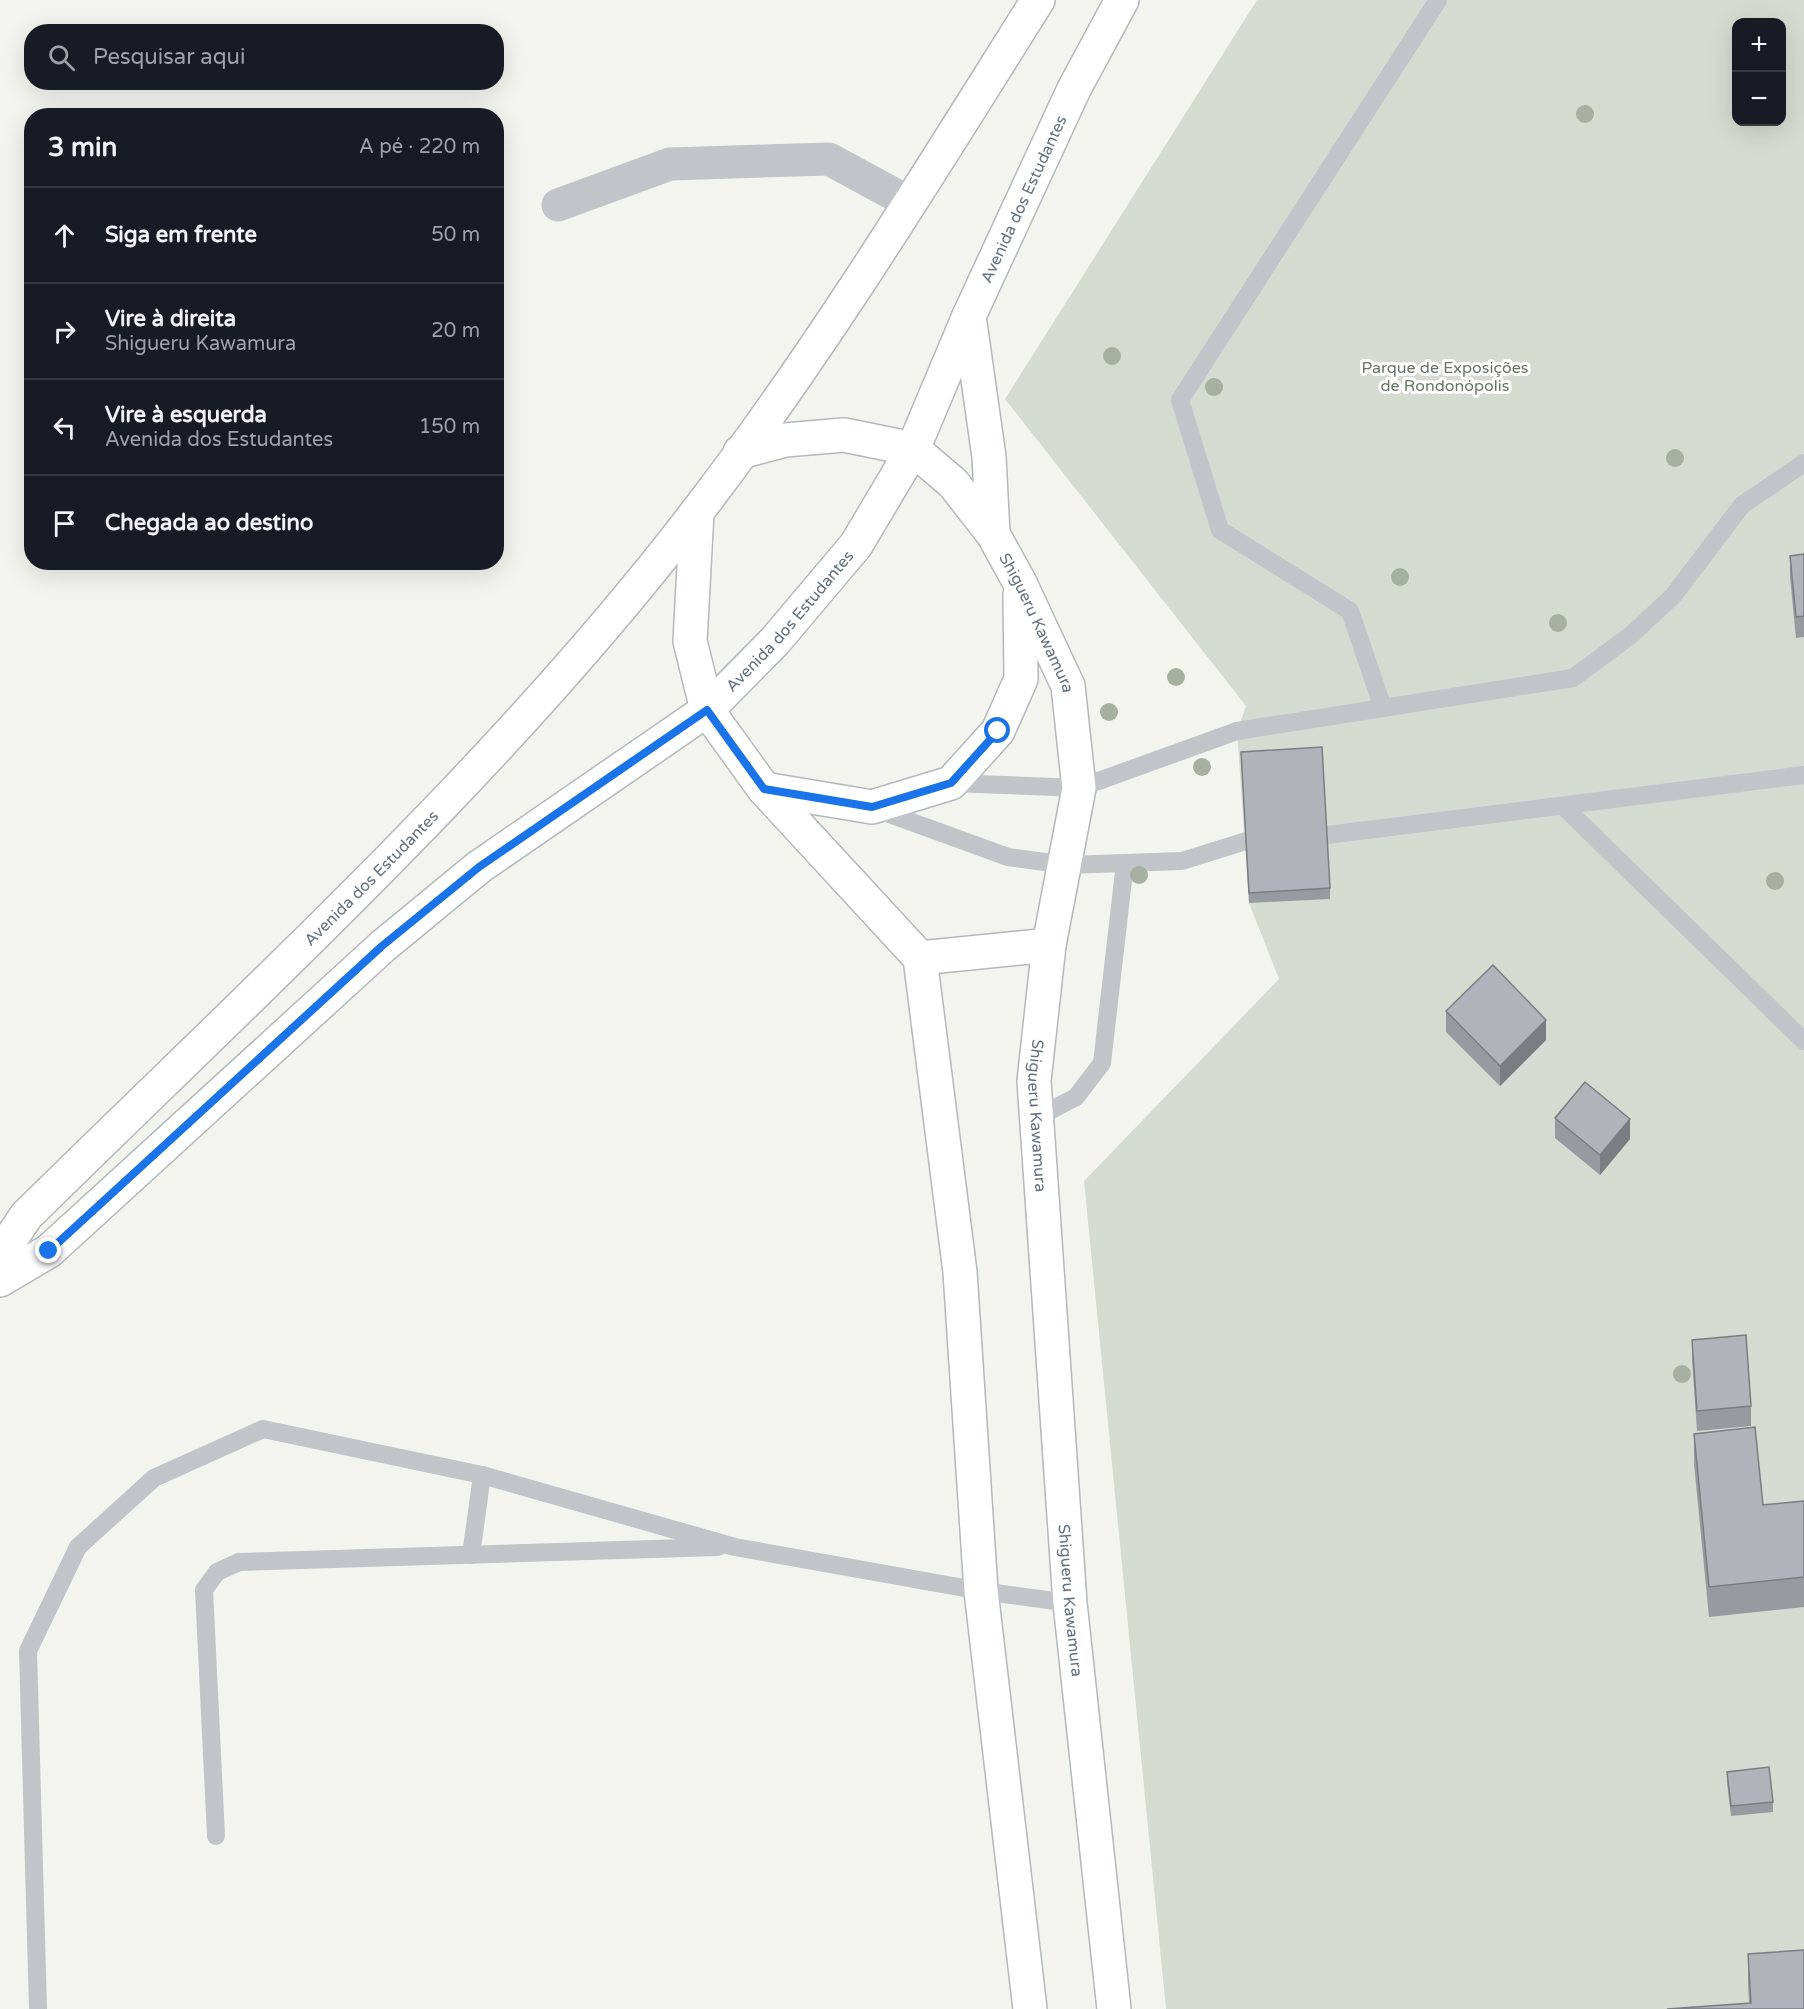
<!DOCTYPE html>
<html lang="pt">
<meta charset="utf-8">
<style>
body{margin:0;font-family:"Varela Round",sans-serif;background:#20242c;color:#f1f3f6}
.controls{position:absolute;right:18px;top:18px;display:grid;overflow:hidden;border-radius:12px;box-shadow:0 6px 24px #0002}
.controls button{width:54px;height:54px;display:grid;place-items:center;padding:0;border:0;border-bottom:2px solid #363941;background:#171b24;color:#f1f3f6;font:30px sans-serif}
.stop{position:absolute;width:18px;height:18px;margin:-14px;border:4px solid #1a73e8;border-radius:50%;background:#fff}
.stop.end{background:#1a73e8;border-color:#fff;box-shadow:0 2px 6px #0008}
.list{margin:0;padding:0;list-style:none}
h2{display:flex;justify-content:space-between;align-items:center;height:78px;margin:0;padding:0 24px;font-size:26px}
h2 small{font-size:20px;font-weight:400;color:#9ea1a6}
.list li{display:grid;grid-template-columns:39px 1fr auto;gap:18px;align-items:center;box-sizing:border-box;height:96px;padding:0 24px;border-top:2px solid #363941}
.list b{display:block;font-size:22px;white-space:nowrap}
.list p{margin:0;font-size:20px;white-space:nowrap;color:#9ea1a6}
.list em{font-size:20px;font-style:normal;color:#9ea1a6}
.icon{flex:none;width:33px;height:33px;fill:none;stroke:currentColor;stroke-width:2;stroke-linecap:round;stroke-linejoin:round}
.map{position:relative;flex:none;width:1804px;height:2009px;overflow:hidden}
.search{position:absolute;background:#171b24;box-shadow:0 6px 24px #0002;left:24px;top:24px;width:480px;height:66px;display:flex;align-items:center;gap:15px;box-sizing:border-box;padding:0 21px;border-radius:24px;color:#9ea1a6;font-size:22px}
.panel{position:absolute;background:#171b24;box-shadow:0 6px 24px #0002;left:24px;top:108px;width:480px;height:462px;border-radius:24px}
.map>svg:first-child{display:block}
.green{fill:#d4dbd0;fill-rule:evenodd}
.lines{fill:none;stroke-linecap:round;stroke-linejoin:round}
.secondary-casing{stroke:#b3b8bc;stroke-width:36}
.service{stroke:#c1c4c8;stroke-width:18}
.minor{stroke:#c1c4c8;stroke-width:33}
.secondary{stroke:#fff;stroke-width:33}
.tree{fill:#a5b0a1}
.wall{fill:#969b9f}
.shaded-wall{fill:#7a7e82}
.building{fill:#aeb4b9;stroke:#7a7e82;stroke-width:1.5}
.route{stroke:#1a73e8;stroke-width:8}
.labels{text-anchor:middle;stroke-width:6;stroke-linejoin:round;paint-order:stroke}
.street-label{font-size:16px;fill:#627181;stroke:#fff}
.park-label{font-size:16px;fill:#647861;stroke:#fff}
</style>
<div class="map">
<svg width="1804" height="2009" viewBox="0 0 1804 2009">
<rect width="100%" height="100%" fill="#f4f4ef"/>
<!-- green -->
<path class="green" d="M1257 0H1804V2009H1166L1084 1181 1279 979 1249 903 1237 731 1246 706 1005 399ZM1736 22H1782V122H1736Z"/>
<g class="lines">
<defs>
<g id="secondary">
<path d="M969 316 989 457 993 534"/>
<path id="s1" d="M740 452 785 440 844 435 913 449 953 483 993 534 1020 583 1068 686 1079 788 1049 945 1034 1081 1070 1603 1114 2009"/>
<path d="M697 512 690 641 707 710 764 789 920 958 960 1272 981 1591 1030 2009"/>
<path d="M764 789 872 807 951 783 998 731 1021 679 1020 595"/>
<path d="M920 958 1049 945"/>
<path id="s2" d="M0 1255 26 1216C255 990 501 768 697 512 822 349 929 173 1038 0"/>
<path id="s3" d="M0 1280 49 1251 383 946 479 867 707 710 775 641 856 545 913 449 969 316 1074 89 1122 0"/>
</g>
</defs>
<!-- secondary casing -->
<use href="#secondary" class="secondary-casing"/>
<!-- service -->
<g class="service">
<path d="M1383 708 1350 611 1220 530 1180 400 1438 0"/>
<path d="M951 783 1079 788 1237 731 1573 678 1631 635 1673 596 1742 505 1804 463"/>
<path d="M1564 807 1804 1041"/>
<path d="M873 808 1008 857 1067 865 1182 861 1246 841"/>
<path d="M1327 835 1804 775"/>
<path d="M1036 1118 1076 1097 1102 1063 1125 863"/>
<path d="M471 1555 482 1475"/>
<path d="M216 1836 204 1590 217 1572 239 1562 718 1547"/>
<path d="M38 2009 28 1651 78 1547 154 1478 263 1429 482 1475 735 1547 981 1591 1070 1603"/>
</g>
<!-- minor -->
<path class="minor" d="M558 205 670 164 829 159 910 203"/>
<!-- secondary -->
<use href="#secondary" class="secondary"/>
</g>
<!-- trees -->
<g class="tree">
<circle cx="1585" cy="114" r="9"/>
<circle cx="1112" cy="356" r="9"/>
<circle cx="1214" cy="387" r="9"/>
<circle cx="1675" cy="458" r="9"/>
<circle cx="1400" cy="577" r="9"/>
<circle cx="1558" cy="623" r="9"/>
<circle cx="1176" cy="677" r="9"/>
<circle cx="1109" cy="712" r="9"/>
<circle cx="1202" cy="767" r="9"/>
<circle cx="1139" cy="875" r="9"/>
<circle cx="1775" cy="881" r="9"/>
<circle cx="1682" cy="1374" r="9"/>
</g>
<!-- wall -->
<g class="wall">
<path d="M1804 554V637L1796 638 1790 577V556Z"/>
<path d="M1241 752 1330 888V899L1249 903Z"/>
<path d="M1446 1011 1546 1040 1500 1086 1446 1032Z"/>
<path d="M1555 1118 1630 1139 1600 1175 1555 1138Z"/>
<path d="M1692 1340 1751 1406V1426L1697 1431 1692 1360Z"/>
<path d="M1694 1434 1763 1505 1804 1501V1607L1709 1617 1694 1464Z"/>
<path d="M1727 1772 1773 1802V1812L1731 1816 1727 1782Z"/>
<path d="M1748 1954 1804 2009 1749 2003 1748 1984Z"/>
</g>
<!-- shaded-wall -->
<g class="shaded-wall">
<path d="M1546 1020V1040L1500 1086V1066Z"/>
<path d="M1630 1119V1139L1600 1175V1155Z"/>
</g>
<!-- building -->
<g class="building">
<path d="M1804 554V616L1796 617 1790 556Z"/>
<path d="M1322 747 1330 888 1249 893 1241 752Z"/>
<path d="M1493 965 1546 1020 1500 1066 1446 1011Z"/>
<path d="M1585 1082 1630 1119 1600 1155 1555 1118Z"/>
<path d="M1746 1335 1751 1406 1697 1411 1692 1340Z"/>
<path d="M1755 1427 1763 1505 1804 1501V1577L1709 1587 1694 1434Z"/>
<path d="M1769 1767 1773 1802 1731 1806 1727 1772Z"/>
<path d="M1804 1950V2009H1667L1751 2003 1748 1954Z"/>
</g>
<g class="lines">
<!-- route -->
<path class="route" d="M49 1251 382 946 479 867 707 710 764 789 872 807 951 783 998 731"/>
</g>
<g class="labels">
<!-- street labels -->
<g class="street-label">
<text dy="6" stroke="none"><textPath href="#s3" startOffset="1518">Avenida dos Estudantes</textPath></text>
<text dy="6" stroke="none"><textPath href="#s3" startOffset="1032">Avenida dos Estudantes</textPath></text>
<text dy="6" stroke="none"><textPath href="#s1" startOffset="393">Shigueru Kawamura</textPath></text>
<text dy="6" stroke="none"><textPath href="#s2" startOffset="530">Avenida dos Estudantes</textPath></text>
<text dy="6" stroke="none"><textPath href="#s1" startOffset="897">Shigueru Kawamura</textPath></text>
<text dy="6" stroke="none"><textPath href="#s1" startOffset="1383">Shigueru Kawamura</textPath></text>
</g>
<!-- park labels -->
<g class="park-label">
<text x="1445" y="373">Parque de Exposições<tspan x="1445" dy="18">de Rondonópolis</tspan></text>
</g>
</g>
</svg>
<div class="controls">
<button>+</button>
<button>−</button>
</div>
<div class="stop" style="left:998px;top:731px"></div>
<div class="stop end" style="left:49px;top:1251px"></div>
<div class="search"><svg class="icon" aria-label="search" viewBox="0 0 24 24"><circle cx="10" cy="10" r="6"/><path d="M15 15l6 6"/></svg>Pesquisar aqui</div>
<section class="panel">
<h2>3 min<small>A pé · 220 m</small></h2>
<ul class="list">
<li><svg class="icon" aria-label="ahead" viewBox="0 0 24 24"><path d="M12 20V5M6 11l6-6 6 6"/></svg><div><b>Siga em frente</b></div><em>50 m</em></li>
<li><svg class="icon" aria-label="right" viewBox="0 0 24 24"><path d="M7 20v-9h11M14 6l5 5-5 5"/></svg><div><b>Vire à direita</b><p>Shigueru Kawamura</p></div><em>20 m</em></li>
<li><svg class="icon" aria-label="left" viewBox="0 0 24 24"><path d="M17 20v-9H6M10 6l-5 5 5 5"/></svg><div><b>Vire à esquerda</b><p>Avenida dos Estudantes</p></div><em>150 m</em></li>
<li><svg class="icon" aria-label="arrive" viewBox="0 0 24 24"><path d="M6 21V4h12l-3 4 3 4H6"/></svg><div><b>Chegada ao destino</b></div></li>
</ul>
</section>
</div>
